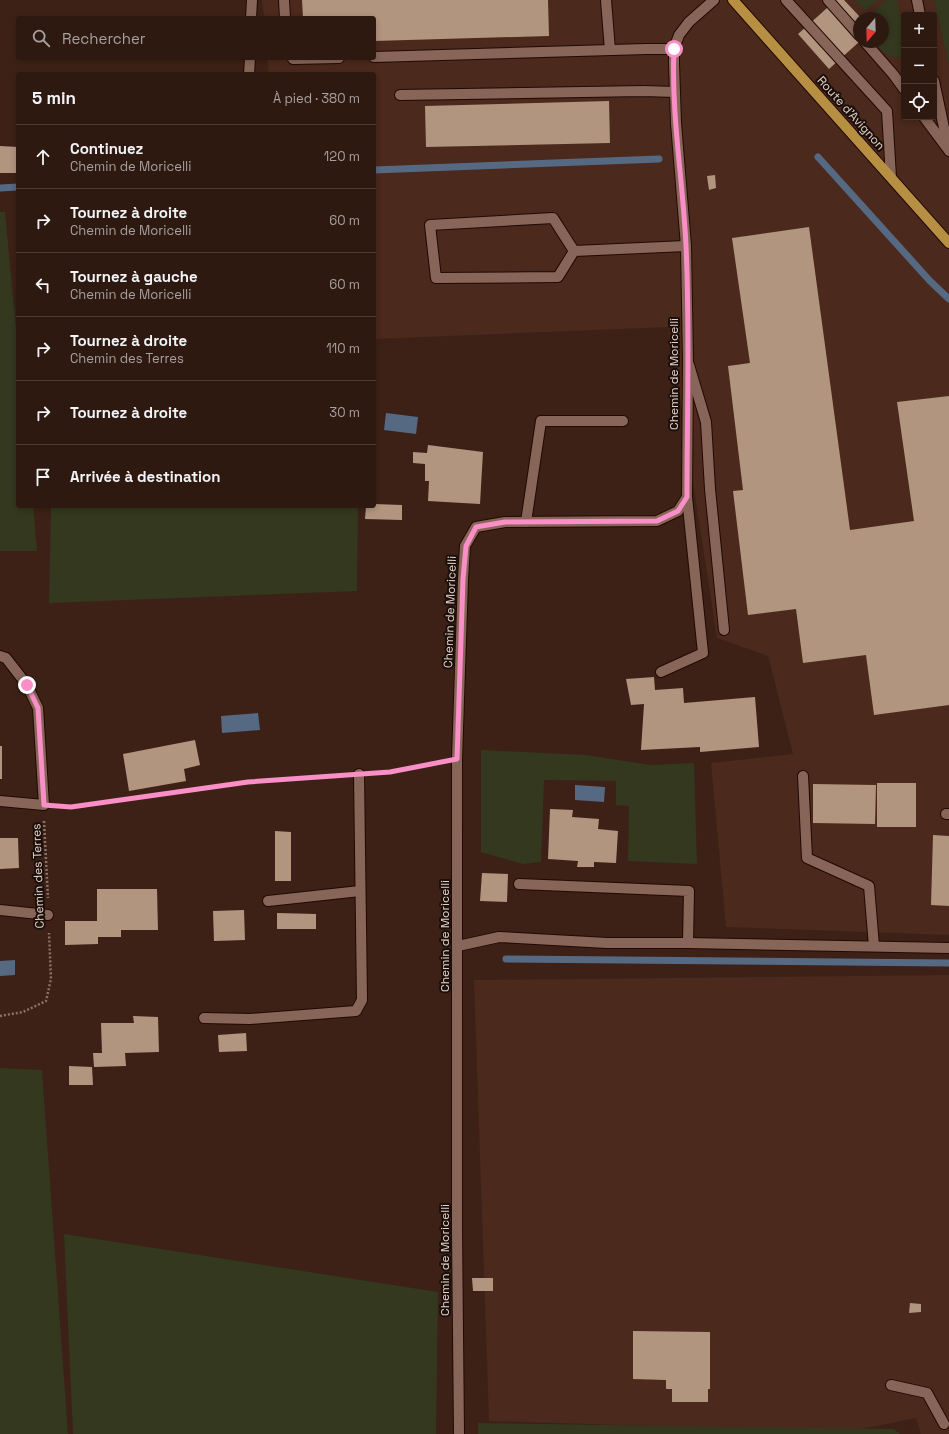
<!DOCTYPE html>
<html lang="fr">
<meta charset="utf-8">
<style>
body{margin:0;font-family:"Space Grotesk",sans-serif;background:#362219;color:#f1f3f6}
.controls{position:absolute;right:12px;top:12px;display:grid;overflow:hidden;border-radius:4px;box-shadow:0 2px 6px #0003}
.controls button{width:36px;height:36px;display:grid;place-items:center;padding:0;border:0;border-bottom:1px solid #493830;background:#2e1910;color:#f1f3f6;font:20px sans-serif}
.compass{position:absolute;left:853px;top:12px;width:36px;height:36px;border-radius:50%;background:#2e1910;box-shadow:0 2px 6px #0003;rotate:199deg}
.stop{position:absolute;width:12px;height:12px;margin:-9px;border:3px solid #fa8fc7;border-radius:50%;background:#fff}
.stop.end{background:#fa8fc7;border-color:#fff;box-shadow:0 1px 4px #0008}
.list{margin:0;padding:0;list-style:none}
h2{display:flex;justify-content:space-between;align-items:center;height:52px;margin:0;padding:0 16px;font-size:17px}
h2 small{font-size:13px;font-weight:400;color:#a7a09f}
.list li{display:grid;grid-template-columns:26px 1fr auto;gap:12px;align-items:center;box-sizing:border-box;height:64px;padding:0 16px;border-top:1px solid #493830}
.list b{display:block;font-size:15px;white-space:nowrap}
.list p{margin:0;font-size:13px;white-space:nowrap;color:#a7a09f}
.list em{font-size:13px;font-style:normal;color:#a7a09f}
.icon{flex:none;width:22px;height:22px;fill:none;stroke:currentColor;stroke-width:2;stroke-linecap:round;stroke-linejoin:round}
.map{position:relative;flex:none;width:949px;height:1434px;overflow:hidden}
.search{position:absolute;background:#2e1910;box-shadow:0 2px 6px #0003;left:16px;top:16px;width:360px;height:44px;display:flex;align-items:center;gap:10px;box-sizing:border-box;padding:0 14px;border-radius:4px;color:#a7a09f;font-size:15px}
.panel{position:absolute;background:#2e1910;box-shadow:0 2px 6px #0003;left:16px;top:72px;width:360px;height:436px;border-radius:4px}
.map>svg:first-child{display:block}
.built{fill:#4b291c;fill-rule:evenodd}
.green{fill:#33381e}
.water{fill:#566983}
.lines{fill:none;stroke-linecap:round;stroke-linejoin:round}
.stream{stroke:#566983;stroke-width:7}
.building{fill:#b2957f}
.lane-casing{stroke:#230902;stroke-width:12}
.street-casing{stroke:#230902;stroke-width:12}
.primary-casing{stroke:#230902;stroke-width:12}
.path{stroke:#8a7269;stroke-width:2.5;stroke-dasharray:2 2;stroke-linecap:butt}
.lane{stroke:#876659;stroke-width:10}
.street{stroke:#876659;stroke-width:10}
.primary{stroke:#b68f43;stroke-width:10}
.route{stroke:#fa8fc7;stroke-width:5}
.labels{text-anchor:middle;stroke-width:4;stroke-linejoin:round;paint-order:stroke}
.street-label{font-size:12px;fill:#e3d0c8;stroke:#1b0f0a}
</style>
<div class="map">
<svg width="949" height="1434" viewBox="0 0 949 1434">
<rect width="100%" height="100%" fill="#3d2116"/>
<!-- built -->
<g class="built">
<path d="M262 0H949V935L726 927 711 763 793 754 768 656 717 638 669 327 374 339V74H269L267 58H374V18H264ZM904 15H934V117H904ZM859 18H883V42H859Z"/>
<path d="M949 975V1434H921L916 1418 847 1432 489 1421 474 980Z"/>
</g>
<!-- green -->
<g class="green">
<path d="M855 0H878L865 11Z"/>
<path d="M886 0H897L904 33V56C888 61 884 52 874 42H883V18H871L869 15Z"/>
<path d="M934 0H949V65Z"/>
<path d="M0 212H5L18 350V506H33L37 551H0Z"/>
<path d="M51 506H358L357 591 49 603Z"/>
<path d="M481 750 586 755 650 765 694 763 697 864 628 861 629 806 616 805V781L544 780 541 862 523 864 481 852Z"/>
<path d="M0 1068 42 1070 68 1434H0Z"/>
<path d="M64 1234 438 1292 436 1434H73Z"/>
<path d="M478 1423 894 1429 900 1434H478Z"/>
</g>
<!-- water -->
<g class="water">
<path d="M386 413 418 417 416 434 384 430Z"/>
<path d="M258 713 260 730 222 733 221 716Z"/>
<path d="M575 785 605 787 604 802 575 800Z"/>
<path d="M15 960V975L0 976V961Z"/>
</g>
<g class="lines">
<!-- stream -->
<g class="stream">
<path d="M818 157 930 281 949 299"/>
<path d="M374 170 659 159"/>
<path d="M0 188 18 187"/>
<path d="M506 959 949 963"/>
</g>
</g>
<!-- building -->
<g class="building">
<path d="M302 0H548L549 36 374 41V18H303Z"/>
<path d="M836 0H844L861 18H859V42L829 69 798 34Z"/>
<path d="M609 101 610 143 426 147 425 106Z"/>
<path d="M0 146 18 147V173H0Z"/>
<path d="M715 175 716 188 709 190 707 176Z"/>
<path d="M809 227 850 530 914 521 897 402 949 396V705L874 715 866 655 803 663 796 609 748 615 733 491 743 490 728 366 750 363 732 238Z"/>
<path d="M428 445 483 452 480 504 428 501 429 481H425V464L413 463V452L427 453Z"/>
<path d="M374 504 402 505V520L365 519 366 506H374Z"/>
<path d="M654 677 655 690 683 688 684 703 755 697 759 747 700 752V747L641 750 644 704 631 705 626 679Z"/>
<path d="M195 740 200 765 184 769 186 781 129 791 123 754Z"/>
<rect x="0" y="746" width="2" height="33"/>
<rect x="877" y="783" width="39" height="44"/>
<path d="M813 784 876 785 875 824 813 823Z"/>
<path d="M550 809 573 810 572 817 599 819 598 829 618 831 616 863 594 862V867H577L578 861 548 859Z"/>
<path d="M275 831 291 832V881H275Z"/>
<path d="M933 835 949 836V906L931 905Z"/>
<path d="M0 838H18L19 868 0 869Z"/>
<path d="M482 873 508 874 507 902 480 901Z"/>
<path d="M97 889H157L158 930H121V937H98V944L65 945V921H97Z"/>
<path d="M244 910 245 940 214 941 213 911Z"/>
<path d="M277 913 316 914V929H277Z"/>
<path d="M133 1016 158 1017 159 1052 125 1053 126 1066 94 1067 93 1053H102L101 1023H134Z"/>
<path d="M246 1033 247 1051 219 1052 218 1035Z"/>
<path d="M69 1066 92 1067 93 1085H69Z"/>
<path d="M472 1278H493V1291H473Z"/>
<path d="M910 1303 921 1304V1312L909 1313Z"/>
<path d="M633 1331 710 1332V1389H708V1402H672V1389H666V1380L633 1379Z"/>
</g>
<g class="lines">
<defs>
<g id="lane">
<path d="M284 0 285 18"/>
<path d="M606 0 610 50"/>
<path d="M786 0 887 111 891 177"/>
<path d="M828 0 859 35"/>
<path d="M917 0 920 15"/>
<path d="M251 18 252 0"/>
<path d="M865 42 893 74 904 89"/>
<path d="M374 57 646 49H674"/>
<path d="M293 58V59L339 58"/>
<path d="M249 74 250 58"/>
<path d="M934 81 949 151"/>
<path d="M400 95 644 91 675 92"/>
<path d="M924 117 947 148"/>
<path d="M574 251 553 218 430 225 436 278 558 277 574 251 686 246"/>
<path d="M689 365 706 422 710 489 724 630"/>
<path d="M526 522 541 421H623"/>
<path d="M0 656 6 658 27 685 38 708 44 805 0 801"/>
<path d="M661 672 703 653 687 497"/>
<path d="M803 776 807 858 869 886 874 946"/>
<path d="M946 814H949"/>
<path d="M519 884 689 891 688 943"/>
<path d="M268 901 360 891"/>
<path d="M0 910 48 915"/>
<path d="M204 1018 250 1019 356 1011 362 1000 359 774"/>
<path d="M891 1385 927 1393 944 1424"/>
</g>
<g id="street">
<path d="M458 946 499 937 607 943H688L949 948"/>
<path d="M459 1434 457 1231V759L463 579 465 546 476 527 505 522 657 521 678 511 687 497 688 360 686 246 676 123 674 64V49L679 35 689 22 714 0"/>
</g>
<path id="primary" d="M733 0 949 243"/>
</defs>
<!-- lane casing -->
<use href="#lane" class="lane-casing"/>
<!-- street casing -->
<use href="#street" class="street-casing"/>
<!-- primary casing -->
<use href="#primary" class="primary-casing"/>
<!-- path -->
<g class="path">
<path d="M377 773 390 772 439 763"/>
<path d="M61 806 71 807 248 782 342 775"/>
<path d="M44 821 48 898"/>
<path d="M0 1016 23 1012 46 1001 51 979 49 933"/>
</g>
<!-- lane -->
<use href="#lane" class="lane"/>
<!-- street -->
<use href="#street" class="street"/>
<!-- primary -->
<use href="#primary" class="primary"/>
</g>
<g class="lines">
<!-- route -->
<path class="route" d="M27 685 38 708 44 805 71 807 248 782 390 772 457 759 463 579 466 546 476 527 505 522 657 521 678 511 687 497C687 413 690 329 686 246 683 180 671 115 674 49"/>
</g>
<g class="labels">
<!-- street labels -->
<g class="street-label">
<text transform="translate(851 113) rotate(48)" y="4">Route d'Avignon</text>
<text transform="translate(674 374) rotate(-90)" y="4">Chemin de Moricelli</text>
<text transform="translate(450 612) rotate(-88)" y="4">Chemin de Moricelli</text>
<text transform="translate(38 876) rotate(-92)" y="4">Chemin des Terres</text>
<text transform="translate(445 936) rotate(-90)" y="4">Chemin de Moricelli</text>
<text transform="translate(445 1260) rotate(-90)" y="4">Chemin de Moricelli</text>
</g>
</g>
</svg>
<div class="controls">
<button>+</button>
<button>−</button>
<button><svg class="icon" aria-label="locate" viewBox="0 0 24 24"><circle cx="12" cy="12" r="6"/><path d="M12 2v4M12 18v4M2 12h4M18 12h4"/></svg></button>
</div>
<svg class="compass" viewBox="-18 -18 36 36"><path d="M0-13l5 13h-10z" fill="#e53935"/><path d="M0 13l5-13h-10z" fill="#a7a09f"/></svg>
<div class="stop" style="left:674px;top:49px"></div>
<div class="stop end" style="left:27px;top:685px"></div>
<div class="search"><svg class="icon" aria-label="search" viewBox="0 0 24 24"><circle cx="10" cy="10" r="6"/><path d="M15 15l6 6"/></svg>Rechercher</div>
<section class="panel">
<h2>5 min<small>À pied · 380 m</small></h2>
<ul class="list">
<li><svg class="icon" aria-label="ahead" viewBox="0 0 24 24"><path d="M12 20V5M6 11l6-6 6 6"/></svg><div><b>Continuez</b><p>Chemin de Moricelli</p></div><em>120 m</em></li>
<li><svg class="icon" aria-label="right" viewBox="0 0 24 24"><path d="M7 20v-9h11M14 6l5 5-5 5"/></svg><div><b>Tournez à droite</b><p>Chemin de Moricelli</p></div><em>60 m</em></li>
<li><svg class="icon" aria-label="left" viewBox="0 0 24 24"><path d="M17 20v-9H6M10 6l-5 5 5 5"/></svg><div><b>Tournez à gauche</b><p>Chemin de Moricelli</p></div><em>60 m</em></li>
<li><svg class="icon" aria-label="right" viewBox="0 0 24 24"><path d="M7 20v-9h11M14 6l5 5-5 5"/></svg><div><b>Tournez à droite</b><p>Chemin des Terres</p></div><em>110 m</em></li>
<li><svg class="icon" aria-label="right" viewBox="0 0 24 24"><path d="M7 20v-9h11M14 6l5 5-5 5"/></svg><div><b>Tournez à droite</b></div><em>30 m</em></li>
<li><svg class="icon" aria-label="arrive" viewBox="0 0 24 24"><path d="M6 21V4h12l-3 4 3 4H6"/></svg><div><b>Arrivée à destination</b></div></li>
</ul>
</section>
</div>
